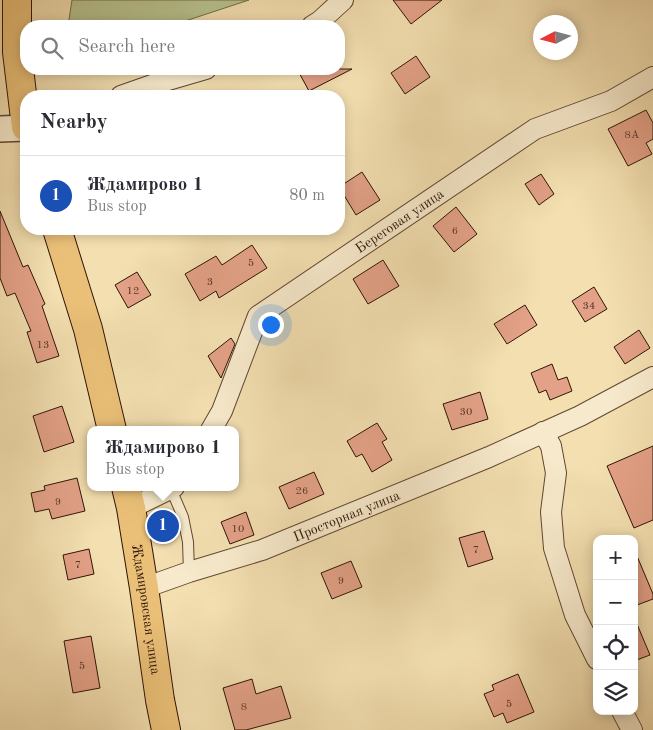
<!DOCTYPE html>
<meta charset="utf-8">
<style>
body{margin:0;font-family:"Old Standard TT",serif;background:#f7f7f7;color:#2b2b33}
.controls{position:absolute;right:15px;bottom:15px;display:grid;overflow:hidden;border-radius:10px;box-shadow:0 2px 12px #0003}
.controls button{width:45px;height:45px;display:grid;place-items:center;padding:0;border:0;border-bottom:1px solid #e1e1e2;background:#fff;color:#2b2b33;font:25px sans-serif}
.compass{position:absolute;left:533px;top:15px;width:45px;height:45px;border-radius:50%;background:#fff;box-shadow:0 2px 12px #0003;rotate:264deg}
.you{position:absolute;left:270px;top:324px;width:18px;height:18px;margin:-12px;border:4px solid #fff;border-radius:50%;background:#1a73e8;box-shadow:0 0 0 8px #1a73e833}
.badge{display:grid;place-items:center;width:32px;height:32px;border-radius:50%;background:#0f766e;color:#fff;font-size:16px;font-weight:700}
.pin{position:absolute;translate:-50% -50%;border:2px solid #fff;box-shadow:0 1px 5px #0006}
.popup{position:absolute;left:87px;top:426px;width:152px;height:65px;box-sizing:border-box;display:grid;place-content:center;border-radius:10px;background:#fff;filter:drop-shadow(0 1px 4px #0005);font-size:16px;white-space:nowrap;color:#7c7c81}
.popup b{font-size:19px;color:#2b2b33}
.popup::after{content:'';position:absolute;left:50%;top:100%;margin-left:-10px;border:10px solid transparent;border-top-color:#fff}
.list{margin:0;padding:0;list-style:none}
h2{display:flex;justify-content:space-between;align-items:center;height:65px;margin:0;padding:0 20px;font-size:21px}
h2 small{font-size:16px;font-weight:400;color:#7c7c81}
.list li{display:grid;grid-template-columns:32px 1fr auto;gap:15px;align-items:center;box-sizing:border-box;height:80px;padding:0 20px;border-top:1px solid #e1e1e2}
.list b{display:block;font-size:19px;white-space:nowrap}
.list p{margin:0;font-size:16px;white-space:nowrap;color:#7c7c81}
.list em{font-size:16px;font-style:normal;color:#7c7c81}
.icon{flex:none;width:28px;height:28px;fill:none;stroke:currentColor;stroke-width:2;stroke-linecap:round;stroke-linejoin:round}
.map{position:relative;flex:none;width:653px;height:730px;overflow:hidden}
.search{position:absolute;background:#fff;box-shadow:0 2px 12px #0003;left:20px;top:20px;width:325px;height:55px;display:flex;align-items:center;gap:12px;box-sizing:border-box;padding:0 18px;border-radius:20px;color:#7c7c81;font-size:19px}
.panel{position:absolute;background:#fff;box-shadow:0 2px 12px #0003;left:20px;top:90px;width:325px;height:145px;border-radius:20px}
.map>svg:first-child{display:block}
.green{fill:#b7c28e;stroke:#746b4b}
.building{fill:#e3a187;stroke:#301408}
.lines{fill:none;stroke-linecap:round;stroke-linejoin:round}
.service-casing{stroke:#614732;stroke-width:12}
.minor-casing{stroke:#614732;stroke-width:22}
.tertiary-casing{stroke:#614732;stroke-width:28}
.primary-casing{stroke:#301408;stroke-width:30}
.service{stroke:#f7eacc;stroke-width:10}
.minor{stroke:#f7eacc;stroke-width:20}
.tertiary{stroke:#f7eacc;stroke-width:25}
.primary{stroke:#eac078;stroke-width:28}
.labels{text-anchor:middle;stroke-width:4;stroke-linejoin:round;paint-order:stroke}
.number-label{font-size:11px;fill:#5d3728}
.street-label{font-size:14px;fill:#301408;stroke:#f7eacc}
</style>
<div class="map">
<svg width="653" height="730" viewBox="0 0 653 730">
<rect width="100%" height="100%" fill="#f3dfb0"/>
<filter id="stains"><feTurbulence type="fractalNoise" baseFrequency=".004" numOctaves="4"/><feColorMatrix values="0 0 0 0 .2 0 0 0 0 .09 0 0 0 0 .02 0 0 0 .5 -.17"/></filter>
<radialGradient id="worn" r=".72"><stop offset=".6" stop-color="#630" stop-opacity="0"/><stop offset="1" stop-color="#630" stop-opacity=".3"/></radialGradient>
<!-- green -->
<path class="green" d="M72 0H249L170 26H68Z"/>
<!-- building -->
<g class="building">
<path d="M393 0H442L411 24Z"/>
<path d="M416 56 430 77 405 94 391 73Z"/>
<path d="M297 69H352L309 91Z"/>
<path d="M646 110 653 123V139L646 143 652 154 628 166 608 129Z"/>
<path d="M362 172 380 200 356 215 339 187Z"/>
<path d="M541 174 554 194 539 205 525 184Z"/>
<path d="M456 207 477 234 454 252 433 226Z"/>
<path d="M0 211 23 267 28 265 45 304 42 306 59 356 37 363 27 332 31 331 15 293 7 296 0 278Z"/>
<path d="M252 245 267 268 219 298 216 291 200 301 185 274 216 256 222 265Z"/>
<path d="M383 260 399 286 368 304 353 279Z"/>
<path d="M137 272 151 295 128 308 115 285Z"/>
<path d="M594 287 607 309 585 322 572 301Z"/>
<path d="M525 305 537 325 507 344 494 324Z"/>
<path d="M639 330 650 348 625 364 614 347Z"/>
<path d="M231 338 235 344 221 378 208 356Z"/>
<path d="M552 364 558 380 567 377 572 391 550 400 546 390 539 393 531 373Z"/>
<path d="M480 392 488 419 452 430 443 404Z"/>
<path d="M62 406 74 442 44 452 33 416Z"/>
<path d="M377 423 387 439 382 442 392 460 372 472 362 454 356 457 347 441Z"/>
<path d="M653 446V520L634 528 607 466Z"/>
<path d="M314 472 324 494 289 509 279 487Z"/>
<path d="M77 478 85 511 52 519 49 509 35 512 31 493 45 490 44 486Z"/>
<path d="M246 512 254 535 230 544 221 522Z"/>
<path d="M484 531 493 559 468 567 459 538Z"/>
<path d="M89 549 94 574 68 580 63 555Z"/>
<path d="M634 549 653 594V599L637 605 634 597Z"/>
<path d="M351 561 362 587 332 599 321 573Z"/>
<path d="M634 617 650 655 634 661Z"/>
<path d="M91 636 100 688 73 693 64 641Z"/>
<path d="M518 674 534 712 507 723 503 713 494 717 484 694 494 690 492 685Z"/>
<path d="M252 679 256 694 281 686 291 718 246 730H235L223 688Z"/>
</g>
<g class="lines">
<defs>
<path id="service" d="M171 489 183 517 188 542 189 572"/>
<g id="minor">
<path d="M312 26 320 21 343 0"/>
<path d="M121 96 158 83 206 69"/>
<path id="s1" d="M211 430 222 411 258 316 535 129 611 101 653 77"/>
<path d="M543 432 551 446 556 473 551 512 554 548 575 615 597 659"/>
<path d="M131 508 174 487"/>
<path id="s2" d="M144 588 189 572 262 550 489 457 580 416 653 377"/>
<path d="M622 711 632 730"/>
</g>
<path id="tertiary" d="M0 129 26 128"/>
<g id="primary">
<path d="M17 0V52L26 127"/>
<path d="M57 229 88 329 112 430"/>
<path id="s3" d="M126 487 131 508 144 588 160 700 166 730"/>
</g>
</defs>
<!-- service casing -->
<use href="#service" class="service-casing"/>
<!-- minor casing -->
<use href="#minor" class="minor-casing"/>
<!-- tertiary casing -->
<use href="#tertiary" class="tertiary-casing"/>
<!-- primary casing -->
<use href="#primary" class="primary-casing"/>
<!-- service -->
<use href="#service" class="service"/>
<!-- minor -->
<use href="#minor" class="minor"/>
<!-- tertiary -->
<use href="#tertiary" class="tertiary"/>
<!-- primary -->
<use href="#primary" class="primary"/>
</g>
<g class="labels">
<!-- number labels -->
<g class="number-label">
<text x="632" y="138">8А</text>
<text x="455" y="234">6</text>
<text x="251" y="266">5</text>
<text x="210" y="285">3</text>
<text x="133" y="294">12</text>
<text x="589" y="309">34</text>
<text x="43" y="348">13</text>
<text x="466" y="415">30</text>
<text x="302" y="494">26</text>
<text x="58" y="505">9</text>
<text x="238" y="532">10</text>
<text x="476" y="553">7</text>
<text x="78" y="568">7</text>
<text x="341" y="584">9</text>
<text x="82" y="669">5</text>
<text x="509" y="707">5</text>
<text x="244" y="710">8</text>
</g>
<!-- street labels -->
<g class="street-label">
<text dy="5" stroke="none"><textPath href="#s1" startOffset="294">Береговая улица</textPath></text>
<text dy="5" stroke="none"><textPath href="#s2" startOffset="215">Просторная улица</textPath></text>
<text dy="5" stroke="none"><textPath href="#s3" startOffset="124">Ждамировская улица</textPath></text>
</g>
</g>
<rect width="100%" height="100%" filter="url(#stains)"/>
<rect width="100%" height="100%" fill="url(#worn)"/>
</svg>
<div class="controls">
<button>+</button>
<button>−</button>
<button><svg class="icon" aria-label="locate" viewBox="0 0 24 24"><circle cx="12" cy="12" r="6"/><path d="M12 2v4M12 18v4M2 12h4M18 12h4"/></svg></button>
<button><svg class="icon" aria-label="layers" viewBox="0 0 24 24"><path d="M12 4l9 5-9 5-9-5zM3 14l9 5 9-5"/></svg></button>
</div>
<svg class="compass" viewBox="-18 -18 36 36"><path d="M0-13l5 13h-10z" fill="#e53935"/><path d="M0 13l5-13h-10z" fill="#7c7c81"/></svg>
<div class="you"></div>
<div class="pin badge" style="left:163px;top:526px;background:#1a4fb4">1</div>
<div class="popup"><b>Ждамирово 1</b>Bus stop</div>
<div class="search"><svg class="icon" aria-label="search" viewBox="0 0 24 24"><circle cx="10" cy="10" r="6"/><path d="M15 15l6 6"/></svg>Search here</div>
<section class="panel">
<h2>Nearby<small></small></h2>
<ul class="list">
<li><span class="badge" style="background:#1a4fb4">1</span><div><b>Ждамирово 1</b><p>Bus stop</p></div><em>80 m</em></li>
</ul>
</section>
</div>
